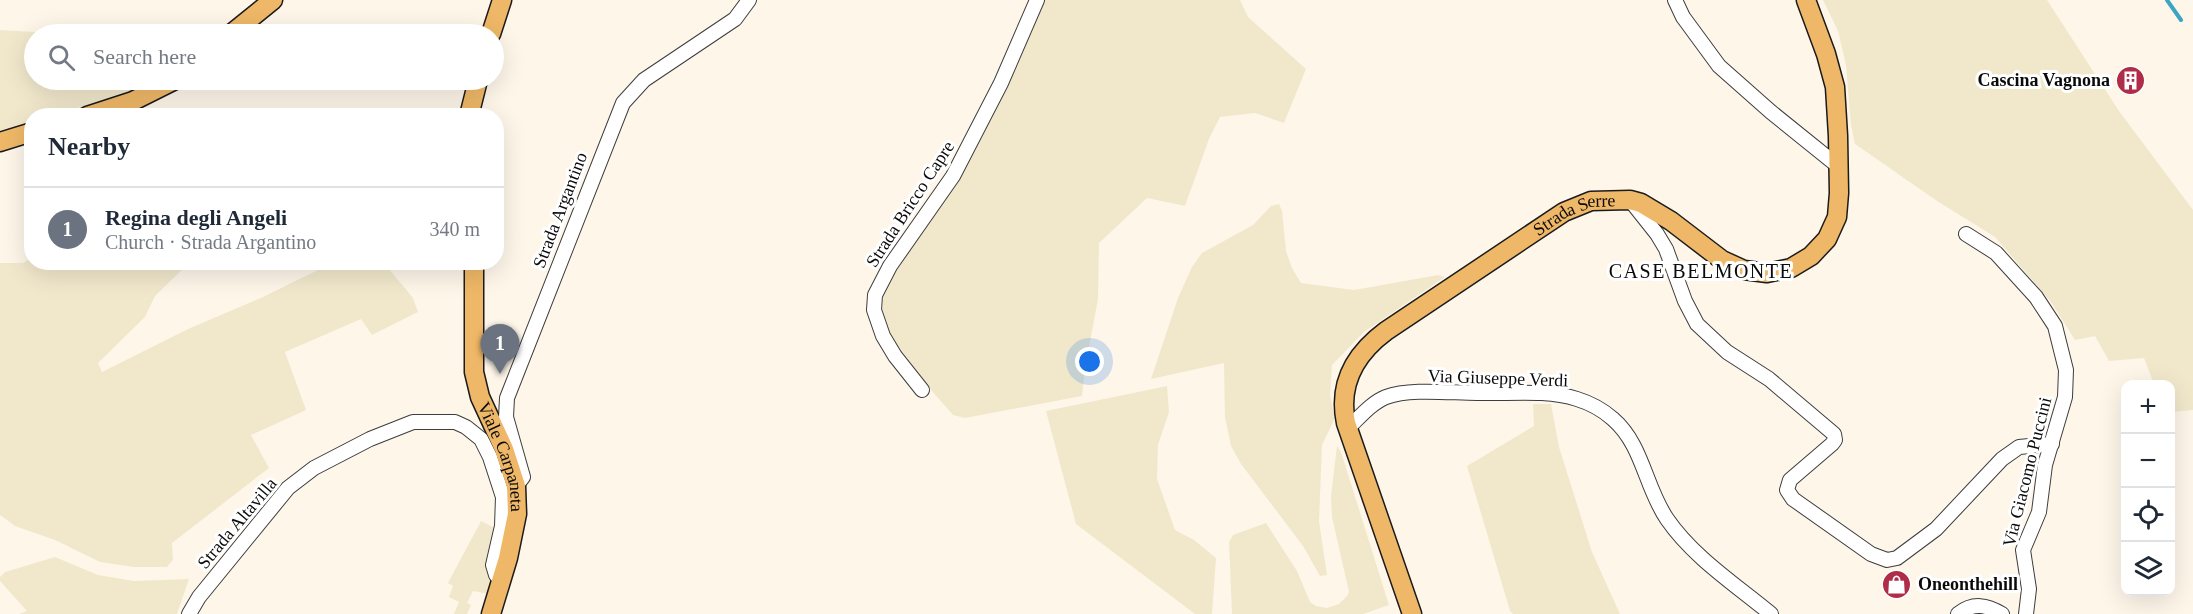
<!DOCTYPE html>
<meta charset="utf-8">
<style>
body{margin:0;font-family:"Times New Roman",serif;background:#f6f6f7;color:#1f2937}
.controls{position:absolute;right:18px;bottom:18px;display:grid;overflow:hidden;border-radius:12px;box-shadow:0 6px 24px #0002}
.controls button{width:54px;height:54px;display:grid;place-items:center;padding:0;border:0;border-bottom:2px solid #e0e1e3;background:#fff;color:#1f2937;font:30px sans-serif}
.you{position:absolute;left:1090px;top:362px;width:21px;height:21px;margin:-15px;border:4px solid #fff;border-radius:50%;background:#1a73e8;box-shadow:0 0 0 9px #1a73e833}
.badge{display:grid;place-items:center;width:39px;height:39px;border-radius:50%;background:#b45309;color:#fff;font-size:20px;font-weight:700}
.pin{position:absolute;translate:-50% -50px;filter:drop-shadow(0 2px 3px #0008)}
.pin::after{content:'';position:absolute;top:32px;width:21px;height:18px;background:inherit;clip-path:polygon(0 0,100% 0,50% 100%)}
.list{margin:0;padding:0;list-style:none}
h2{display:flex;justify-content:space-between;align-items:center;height:78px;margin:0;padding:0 24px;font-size:26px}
h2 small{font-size:20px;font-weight:400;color:#747a83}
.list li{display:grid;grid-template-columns:39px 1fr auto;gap:18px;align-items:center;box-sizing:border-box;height:84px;padding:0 24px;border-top:2px solid #e0e1e3}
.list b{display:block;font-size:22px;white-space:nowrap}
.list p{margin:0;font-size:20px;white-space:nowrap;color:#747a83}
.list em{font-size:20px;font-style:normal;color:#747a83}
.icon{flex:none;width:33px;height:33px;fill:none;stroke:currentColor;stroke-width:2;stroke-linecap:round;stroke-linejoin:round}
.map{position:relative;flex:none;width:2193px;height:614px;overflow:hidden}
.search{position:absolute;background:#fff;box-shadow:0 6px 24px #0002;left:24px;top:24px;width:480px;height:66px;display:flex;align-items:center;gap:15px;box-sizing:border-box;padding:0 21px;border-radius:33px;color:#747a83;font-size:22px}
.panel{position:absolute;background:#fff;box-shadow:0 6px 24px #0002;left:24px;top:108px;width:480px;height:162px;border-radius:24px}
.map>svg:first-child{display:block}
.farmland{fill:#f1e8cc}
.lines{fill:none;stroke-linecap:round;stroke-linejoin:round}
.stream{stroke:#3ea4c3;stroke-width:4}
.minor-casing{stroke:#3d3d3d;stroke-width:16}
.major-casing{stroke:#1b1b1b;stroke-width:21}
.minor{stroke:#fff;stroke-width:14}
.major{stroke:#efb868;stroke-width:18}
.labels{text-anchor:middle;stroke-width:6;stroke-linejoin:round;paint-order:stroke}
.poi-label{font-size:18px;font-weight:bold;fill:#0a0a0a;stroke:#fff;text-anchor:end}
.street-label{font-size:18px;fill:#0a0a0a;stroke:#fff}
.neighbourhood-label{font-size:20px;letter-spacing:1.5px;fill:#0a0a0a;stroke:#fff}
</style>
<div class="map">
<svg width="2193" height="614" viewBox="0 0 2193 614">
<rect width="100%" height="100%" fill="#fef6e9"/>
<!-- farmland -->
<g class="farmland">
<path d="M1042 0H1240L1248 17 1306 69 1284 123 1255 113 1220 117 1209 139 1185 206 1147 198 1099 243 1098 299 1085 368 1082 396 965 418 953 415 931 390 890 335 881 316 878 301 894 265 967 163Z"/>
<path d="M1823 0H2047L2119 111 2193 210V410L2171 412 2170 384H2154L2144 358 2109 361 2095 336 2075 340 2051 302 1995 237 1937 201 1855 144 1851 125 1846 65 1838 31Z"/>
<path d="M0 30 70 34H34V80H158L121 95 53 115 32 116 31 122 0 132Z"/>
<path d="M1279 204 1282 211 1286 251 1292 268 1301 283 1354 290 1438 275 1445 277 1364 332 1332 365 1330 396 1335 418 1322 445 1319 521 1327 575 1320 576 1303 546 1241 464 1231 446 1225 417 1224 363 1151 379 1178 298 1192 267 1202 253 1253 225 1271 206Z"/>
<path d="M31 258 32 262 189 263 155 296 145 317 98 363 102 372 188 329 263 297 332 263H384L413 298 418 312 372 335 361 319 285 352 306 410 251 435 269 468 172 543 173 560 167 567H134L100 562 55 540 15 526 0 515V263H23Z"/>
<path d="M1167 386 1169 412 1158 445 1157 479 1175 530 1194 540 1216 558 1212 614H1195L1076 524 1046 411Z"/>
<path d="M1533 404H1551L1559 447 1592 552 1620 614H1513L1510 611 1467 466 1534 426Z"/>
<path d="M1337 446 1341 452 1389 605 1363 614H1232L1229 542 1233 535 1266 523 1297 571 1310 602 1316 606 1327 608 1339 604 1347 596 1349 592 1332 517 1331 496Z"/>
<path d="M481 521 495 528 487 572 492 582 489 594 473 591 467 603 471 605 467 614H454L459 602 449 597 453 586 448 583Z"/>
<path d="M55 557 98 575 134 581 189 579 177 614H19L27 611 0 581V577L5 572Z"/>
</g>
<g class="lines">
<!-- stream -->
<path class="stream" d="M2167 0 2181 20"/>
<defs>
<g id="minor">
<path d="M1675 0 1683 17 1719 66 1771 112 1838 166"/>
<path d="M1630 200 1657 234 1666 249 1685 301 1697 324 1727 352 1769 379 1834 434 1835 440 1832 444 1790 480 1787 490 1793 499 1871 554 1887 560 1897 558 1936 529 2002 459 2019 447 2052 444"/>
<path d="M1966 234 1996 253 2036 297 2055 326 2066 370 2065 397 2045 465 2039 512 2023 550 2029 589 2026 614"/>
<path d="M922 390 895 356 883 336 874 310 875 295 890 266 953 176 1001 83 1037 0"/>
<path d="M1347 429C1359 418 1371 403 1386 397 1410 388 1451 393 1477 393 1509 394 1546 389 1577 399 1590 403 1603 410 1613 419 1643 445 1645 487 1667 519 1693 557 1736 585 1771 614"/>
<path d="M516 486 523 477 506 417 507 398 623 103 644 80 735 19 749 0"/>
<path d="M189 614 199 597 288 488 314 468 370 439 413 422H455L466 427 481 439 490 457 503 497 502 526 493 565 496 575 502 581"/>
<path d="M1958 614C1973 602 1987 605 2002 614"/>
</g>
<g id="major">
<path d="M231 34 273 0"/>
<path d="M491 34 502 0"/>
<path d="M87 116 133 101 175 80"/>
<path d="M469 116 478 80"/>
<path d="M0 142 32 132"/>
<path id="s1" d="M474 262V372L480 397 504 449 516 486 517 514 508 558 491 614"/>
<path id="s2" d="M1412 614 1346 423C1338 384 1355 354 1386 331L1564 212 1591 201 1630 200 1641 203 1671 221 1722 260 1744 270 1767 273 1791 268 1811 256 1827 239 1837 217 1839 193 1838 136 1835 87 1826 54 1806 0"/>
</g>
</defs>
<!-- minor casing -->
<use href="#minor" class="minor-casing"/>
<!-- major casing -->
<use href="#major" class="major-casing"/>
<!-- minor -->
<use href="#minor" class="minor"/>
<!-- major -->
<use href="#major" class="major"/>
</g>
<!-- icons -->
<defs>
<symbol id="building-disc" viewBox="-11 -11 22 22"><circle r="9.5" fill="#af2d49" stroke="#fff"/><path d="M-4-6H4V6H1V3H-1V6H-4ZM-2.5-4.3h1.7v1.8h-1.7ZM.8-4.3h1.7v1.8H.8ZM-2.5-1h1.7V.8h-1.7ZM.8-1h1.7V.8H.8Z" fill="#fff"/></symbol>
<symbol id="shop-disc" viewBox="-11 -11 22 22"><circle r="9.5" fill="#af2d49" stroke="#fff"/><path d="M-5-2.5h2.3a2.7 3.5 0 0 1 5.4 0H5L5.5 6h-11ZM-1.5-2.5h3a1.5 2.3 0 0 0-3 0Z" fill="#fff"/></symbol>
</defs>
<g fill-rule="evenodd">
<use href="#building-disc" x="2114" y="64" width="33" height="33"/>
<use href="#shop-disc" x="1880" y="568" width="33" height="33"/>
</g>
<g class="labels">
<!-- poi labels -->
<g class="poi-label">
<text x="2110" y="86">Cascina Vagnona</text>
<text x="1918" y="590" text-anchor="start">Oneonthehill</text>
</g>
<!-- street labels -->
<g class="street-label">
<text transform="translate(910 204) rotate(-57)" y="6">Strada Bricco Capre</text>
<text transform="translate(560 210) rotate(-69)" y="6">Strada Argantino</text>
<text dy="6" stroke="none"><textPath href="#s2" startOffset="532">Strada Serre</textPath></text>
<text transform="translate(1498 378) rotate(2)" y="6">Via Giuseppe Verdi</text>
<text dy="6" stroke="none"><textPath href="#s1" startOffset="200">Viale Carpaneta</textPath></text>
<text transform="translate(2027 472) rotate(-76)" y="6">Via Giacomo Puccini</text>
<text transform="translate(237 523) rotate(-50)" y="6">Strada Altavilla</text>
</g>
<!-- neighbourhood labels -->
<g class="neighbourhood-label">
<text x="1701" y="278">CASE BELMONTE</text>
</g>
</g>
</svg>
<div class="controls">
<button>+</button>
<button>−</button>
<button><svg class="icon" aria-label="locate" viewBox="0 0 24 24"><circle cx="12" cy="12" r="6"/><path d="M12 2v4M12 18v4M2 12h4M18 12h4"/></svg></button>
<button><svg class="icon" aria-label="layers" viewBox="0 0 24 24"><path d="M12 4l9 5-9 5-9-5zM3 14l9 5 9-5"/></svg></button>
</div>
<div class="you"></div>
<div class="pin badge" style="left:500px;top:374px;background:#6b7280">1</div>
<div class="search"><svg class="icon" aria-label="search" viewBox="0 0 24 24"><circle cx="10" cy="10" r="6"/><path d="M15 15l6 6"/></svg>Search here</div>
<section class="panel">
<h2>Nearby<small></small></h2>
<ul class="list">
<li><span class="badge" style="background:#6b7280">1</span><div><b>Regina degli Angeli</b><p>Church · Strada Argantino</p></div><em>340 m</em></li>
</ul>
</section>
</div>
